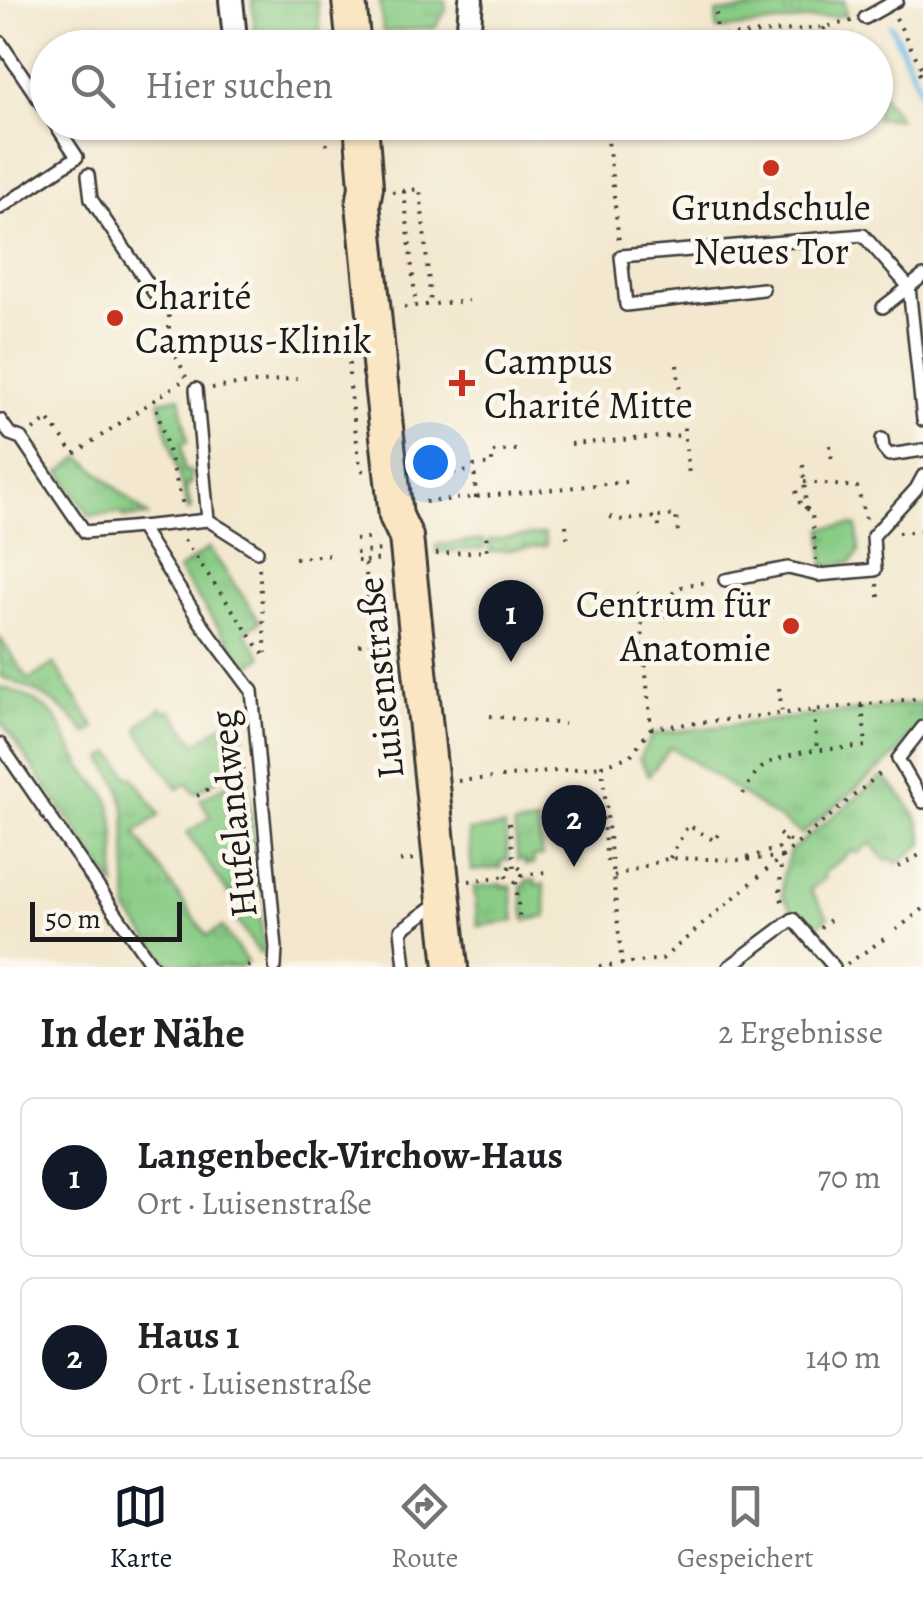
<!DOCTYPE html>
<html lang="de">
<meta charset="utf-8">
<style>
body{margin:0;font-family:Alegreya,serif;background:#f2f2f2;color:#202124}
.scale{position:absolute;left:30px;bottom:25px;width:152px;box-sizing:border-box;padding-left:10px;border:5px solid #1c1c1c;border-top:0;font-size:28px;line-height:35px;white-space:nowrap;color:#1c1c1c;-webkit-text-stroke:8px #fbf7ec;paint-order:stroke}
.you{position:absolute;left:430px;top:462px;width:35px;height:35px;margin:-25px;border:8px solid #fff;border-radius:50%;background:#1a73e8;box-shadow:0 0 0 15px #1a73e833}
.badge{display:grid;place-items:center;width:65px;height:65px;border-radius:50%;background:#111827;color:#fff;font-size:32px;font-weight:700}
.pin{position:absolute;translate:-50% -82px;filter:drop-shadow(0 2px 5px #0008)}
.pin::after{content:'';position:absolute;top:52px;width:35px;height:30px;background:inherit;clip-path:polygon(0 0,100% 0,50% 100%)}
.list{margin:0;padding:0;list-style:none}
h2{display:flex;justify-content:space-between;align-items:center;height:130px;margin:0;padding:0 40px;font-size:42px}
h2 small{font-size:32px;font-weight:400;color:#757577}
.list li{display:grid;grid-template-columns:65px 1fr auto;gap:30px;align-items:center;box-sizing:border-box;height:160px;margin:0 20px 20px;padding:0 20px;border:2px solid #e0e0e0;border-radius:15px}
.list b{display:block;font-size:38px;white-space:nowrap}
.list p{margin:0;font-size:32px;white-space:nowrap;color:#757577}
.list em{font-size:32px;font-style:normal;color:#757577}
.icon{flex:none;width:55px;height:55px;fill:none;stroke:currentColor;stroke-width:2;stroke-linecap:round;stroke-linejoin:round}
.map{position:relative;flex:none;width:923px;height:967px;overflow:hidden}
.search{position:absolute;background:#fff;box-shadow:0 2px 8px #0004;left:30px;right:30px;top:30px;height:110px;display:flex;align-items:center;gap:25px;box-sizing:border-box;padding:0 35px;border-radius:55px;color:#757577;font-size:38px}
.sheet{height:490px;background:#fff}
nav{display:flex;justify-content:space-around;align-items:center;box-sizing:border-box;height:140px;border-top:2px solid #e0e0e0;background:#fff;font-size:28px;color:#757577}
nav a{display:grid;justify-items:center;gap:5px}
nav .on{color:#111827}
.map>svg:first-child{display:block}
.grass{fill:url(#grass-tufts);stroke:#527450;stroke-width:2.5}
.park{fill:url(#park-crowns);stroke:#527450;stroke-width:2.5}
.garden{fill:url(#garden-dots);stroke:#527450;stroke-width:2.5}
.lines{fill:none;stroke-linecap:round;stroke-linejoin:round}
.stream{stroke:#6dbbe7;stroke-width:6}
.lane-casing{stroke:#3c3b37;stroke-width:16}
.street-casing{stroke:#3c3b37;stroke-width:28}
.secondary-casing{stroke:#3c3b37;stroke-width:38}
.path{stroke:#3c3b37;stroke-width:4;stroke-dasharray:2.5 8;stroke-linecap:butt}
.lane{stroke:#fff;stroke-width:11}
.street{stroke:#fff;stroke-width:22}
.secondary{stroke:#fbe6c4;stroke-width:32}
.poi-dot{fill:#c8321e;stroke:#fbf7ec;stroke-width:4}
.labels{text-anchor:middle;stroke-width:9;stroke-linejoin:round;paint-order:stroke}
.poi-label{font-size:38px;fill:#1c1c1c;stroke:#fbf7ec;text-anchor:start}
.street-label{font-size:38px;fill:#1c1c1c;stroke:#fbf7ec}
</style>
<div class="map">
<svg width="923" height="967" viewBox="0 0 923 967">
<defs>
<pattern id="grass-tufts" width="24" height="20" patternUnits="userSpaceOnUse" patternTransform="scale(2.5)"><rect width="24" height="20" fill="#88cc85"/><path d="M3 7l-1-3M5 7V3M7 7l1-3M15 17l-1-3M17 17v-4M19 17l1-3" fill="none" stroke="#75af72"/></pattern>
<pattern id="park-crowns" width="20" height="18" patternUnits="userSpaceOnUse" patternTransform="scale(2.5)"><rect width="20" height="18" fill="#88cc85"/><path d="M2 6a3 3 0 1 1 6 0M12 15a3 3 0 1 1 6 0" fill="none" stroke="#75af72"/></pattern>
<pattern id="garden-dots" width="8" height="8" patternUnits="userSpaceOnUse" patternTransform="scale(2.5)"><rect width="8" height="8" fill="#88cc85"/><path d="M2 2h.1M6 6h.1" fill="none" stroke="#75af72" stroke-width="1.8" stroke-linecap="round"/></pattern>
</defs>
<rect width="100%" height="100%" fill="#fbf7ec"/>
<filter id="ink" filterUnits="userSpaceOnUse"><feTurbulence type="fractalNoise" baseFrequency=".01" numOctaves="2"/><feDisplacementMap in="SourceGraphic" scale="20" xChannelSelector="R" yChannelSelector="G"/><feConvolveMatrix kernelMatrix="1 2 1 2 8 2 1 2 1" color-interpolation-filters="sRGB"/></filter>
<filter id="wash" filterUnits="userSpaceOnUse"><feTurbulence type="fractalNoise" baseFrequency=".0048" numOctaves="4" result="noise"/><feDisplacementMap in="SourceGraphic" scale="40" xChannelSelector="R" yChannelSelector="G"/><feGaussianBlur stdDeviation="2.25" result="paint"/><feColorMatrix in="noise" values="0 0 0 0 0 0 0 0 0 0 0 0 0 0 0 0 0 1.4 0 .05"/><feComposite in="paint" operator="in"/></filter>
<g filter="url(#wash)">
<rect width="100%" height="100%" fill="#f3e8cf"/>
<!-- grass -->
<g class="grass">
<path d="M252 0H317L321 41 269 45 255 32Z"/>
<path d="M380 0H445L446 11 435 27 383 32Z"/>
<path d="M844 0 846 15 717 30 716 13Z"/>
<path d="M180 397 188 442 182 443 184 471H190L191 484 186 485 191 509 188 510 159 401Z"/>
<path d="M81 457 148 516 124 518 121 513 90 516 60 472Z"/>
<path d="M851 525 857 527 859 552 851 563 824 566 823 528Z"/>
<path d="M209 548 260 621 245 632 262 657 247 668 178 570Z"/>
<path d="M0 638 29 680 54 663 95 728 87 734C63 704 35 689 0 676Z"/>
<path d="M0 687C17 691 51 706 59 723 67 739 74 756 85 771 96 785 107 789 111 808 117 833 115 860 115 886L0 720Z"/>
<path d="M923 703V721L896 755 802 834 671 747 649 775 639 758 653 734Z"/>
<path d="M162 708 166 713 171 709 196 744 240 712 245 763 195 793 188 783 178 789 138 731 140 724Z"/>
<path d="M112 753 130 778 133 776 160 815 135 833 207 936 222 927 247 962 240 967H171L128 912 125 809 119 785 103 759Z"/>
<path d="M247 772 264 951 260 954 235 918 247 909 235 893 230 896 187 833 211 817 200 800Z"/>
<path d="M883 776C901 796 923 815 923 844L896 864 891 858 886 861 871 843 857 854 853 850 823 874 825 878 810 890 828 917 810 932 782 896 783 874 790 851Z"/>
<path d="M538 823 542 856 533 857 534 864 525 865V860H518L514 826Z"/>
<path d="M505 827 508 860 501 861V868L472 871 468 831Z"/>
<path d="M535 880 536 885 544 884 547 917 525 920 521 886 526 885V881Z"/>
<path d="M502 884 503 887 511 886 515 921 478 926 474 887Z"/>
</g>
<!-- park -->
<path class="park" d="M876 87 899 118 876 119Z"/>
<!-- garden -->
<g class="garden">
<path d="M544 534 546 546 490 552 489 540Z"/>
<path d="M483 540 484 549 436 552V545Z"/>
</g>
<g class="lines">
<!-- stream -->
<path class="stream" d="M891 25 923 96"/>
</g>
</g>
<g filter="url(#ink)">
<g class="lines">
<defs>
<g id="lane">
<path d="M865 18 897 0"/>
<path d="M0 42 48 113"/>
<path d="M88 175 91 199 157 297"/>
<path d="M0 208 77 157 54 122"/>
<path d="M763 289 626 305 621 256 863 235 909 287 923 276"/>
<path d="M883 307 909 287 923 420"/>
<path d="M196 389 208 520"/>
<path d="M0 420 10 434 21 438 85 532 140 527 201 623 252 691 276 948 275 967"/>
<path d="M882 439 883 448 889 455 923 450"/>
<path d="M140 527 208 520 257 551"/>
<path d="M725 580 788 568 818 575 875 570 873 536 916 489 923 476"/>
<path d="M923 727 898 759 923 802"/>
<path d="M0 744 153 967"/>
<path d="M405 967 401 930 441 901"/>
<path d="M729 967 793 919 834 967"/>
</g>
<g id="street">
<path d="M231 0 236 48"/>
<path d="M449 48 468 41 471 0"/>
</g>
<g id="secondary">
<path d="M349 0 354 48"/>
<path d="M361 122 366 187 363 204 380 372"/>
<path d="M381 383 396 516 406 537 451 967"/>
</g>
</defs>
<!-- lane casing -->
<use href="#lane" class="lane-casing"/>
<!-- street casing -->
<use href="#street" class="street-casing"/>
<!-- secondary casing -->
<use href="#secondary" class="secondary-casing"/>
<!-- path -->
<g class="path">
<path d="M716 13 717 37 825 27 852 21"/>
<path d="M896 18 921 67 917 71 923 78"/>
<path d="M637 43 647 31"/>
<path d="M608 48 648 43"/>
<path d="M813 48 825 27"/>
<path d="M325 122 327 150"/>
<path d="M606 122 619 242"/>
<path d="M738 134 753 122"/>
<path d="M404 191 416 306"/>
<path d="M392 192 420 189 431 304"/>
<path d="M169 305V340L186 377"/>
<path d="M404 307 468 301"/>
<path d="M677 365 689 475"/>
<path d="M349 376V352"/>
<path d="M350 387 360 467 364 472"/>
<path d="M212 388 297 378"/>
<path d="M154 399 183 505"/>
<path d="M33 430 48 419 74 454 181 382"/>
<path d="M571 444 684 435"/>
<path d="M830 445 832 461"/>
<path d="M803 465 806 509"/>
<path d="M422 475 474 471"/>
<path d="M804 482 857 487 867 523"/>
<path d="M796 491 800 503 812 513 816 560"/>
<path d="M476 498 474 466 492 464V452L524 449"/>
<path d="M425 502 626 482"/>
<path d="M610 517 623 520 658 517"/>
<path d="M566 525 568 544"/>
<path d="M659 527 658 517 676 515 678 534"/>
<path d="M898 533 923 531"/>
<path d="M184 540 266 658"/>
<path d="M355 540 375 538"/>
<path d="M356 553 381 550"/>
<path d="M436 554 487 551 486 530"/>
<path d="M295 558 332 555"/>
<path d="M357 561H365L372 643"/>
<path d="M365 561 383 559"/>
<path d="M259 568 266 653"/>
<path d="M877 584 880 602"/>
<path d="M638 592 640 617"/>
<path d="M663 615 666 625"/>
<path d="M359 645 389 642"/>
<path d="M779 688 782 713"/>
<path d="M814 712 817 752"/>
<path d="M490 716 564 724"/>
<path d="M651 728 923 698"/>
<path d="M501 777 602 766"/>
<path d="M458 781 491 778"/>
<path d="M743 794C747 788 751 779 756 773 780 748 833 750 866 746L862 705"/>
<path d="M197 796 244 767"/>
<path d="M509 823 514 867"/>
<path d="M779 834 795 845"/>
<path d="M781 857 780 897 785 906"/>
<path d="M670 858 688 825 715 841 718 834"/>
<path d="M747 858 779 848 786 839"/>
<path d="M400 861 415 859"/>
<path d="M607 862 602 815H607"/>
<circle cx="514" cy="874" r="8"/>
<path d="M898 867 923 853"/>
<path d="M521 875 546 872"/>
<path d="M614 876 670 858 739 860 781 857"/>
<path d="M469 881 507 876"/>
<path d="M516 882 520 924"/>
<path d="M820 928 830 920"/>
<path d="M896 930 923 909"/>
<path d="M847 964 887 937"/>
<path d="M622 965 602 766 630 756 651 728 641 619 663 615C673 584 679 586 709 582"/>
<path d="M247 967 250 965"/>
<path d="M599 967 662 959 884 770"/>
</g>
<!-- lane -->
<use href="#lane" class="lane"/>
<!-- street -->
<use href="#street" class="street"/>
<!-- secondary -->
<use href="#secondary" class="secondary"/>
</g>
</g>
<!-- markers -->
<g class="poi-dot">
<circle cx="771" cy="168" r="10"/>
<circle cx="115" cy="318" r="10"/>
<path d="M457 368h10v10h10v10h-10v10h-10v-10h-10v-10h10z"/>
<circle cx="791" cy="626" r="10"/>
</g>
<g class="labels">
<!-- poi labels -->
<g class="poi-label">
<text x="771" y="220" text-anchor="middle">Grundschule<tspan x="771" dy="44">Neues Tor</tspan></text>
<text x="135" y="309">Charité<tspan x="135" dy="44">Campus-Klinik</tspan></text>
<text x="484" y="374">Campus<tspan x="484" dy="44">Charité Mitte</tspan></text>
<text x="771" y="617" text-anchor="end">Centrum für<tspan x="771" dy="44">Anatomie</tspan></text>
</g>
<!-- street labels -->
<g class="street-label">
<text transform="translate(380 678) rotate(-96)" y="13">Luisenstraße</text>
<text transform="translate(233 814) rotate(-96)" y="13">Hufelandweg</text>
</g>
</g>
</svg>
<div class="scale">50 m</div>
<div class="you"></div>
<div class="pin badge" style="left:511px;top:662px">1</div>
<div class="pin badge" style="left:574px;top:867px">2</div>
<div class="search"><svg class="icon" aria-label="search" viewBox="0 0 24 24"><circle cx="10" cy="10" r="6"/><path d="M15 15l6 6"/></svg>Hier suchen</div>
</div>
<section class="sheet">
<h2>In der Nähe<small>2 Ergebnisse</small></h2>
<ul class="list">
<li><span class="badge">1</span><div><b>Langenbeck-Virchow-Haus</b><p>Ort · Luisenstraße</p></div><em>70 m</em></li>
<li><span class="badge">2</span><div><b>Haus 1</b><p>Ort · Luisenstraße</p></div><em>140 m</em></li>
</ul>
</section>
<nav>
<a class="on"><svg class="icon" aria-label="map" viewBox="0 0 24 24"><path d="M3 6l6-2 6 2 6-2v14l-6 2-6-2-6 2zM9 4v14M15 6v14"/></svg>Karte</a>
<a><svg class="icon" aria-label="directions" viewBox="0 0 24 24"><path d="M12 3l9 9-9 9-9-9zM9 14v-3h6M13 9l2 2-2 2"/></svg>Route</a>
<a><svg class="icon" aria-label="saved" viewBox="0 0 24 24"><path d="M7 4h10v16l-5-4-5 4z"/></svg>Gespeichert</a>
</nav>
